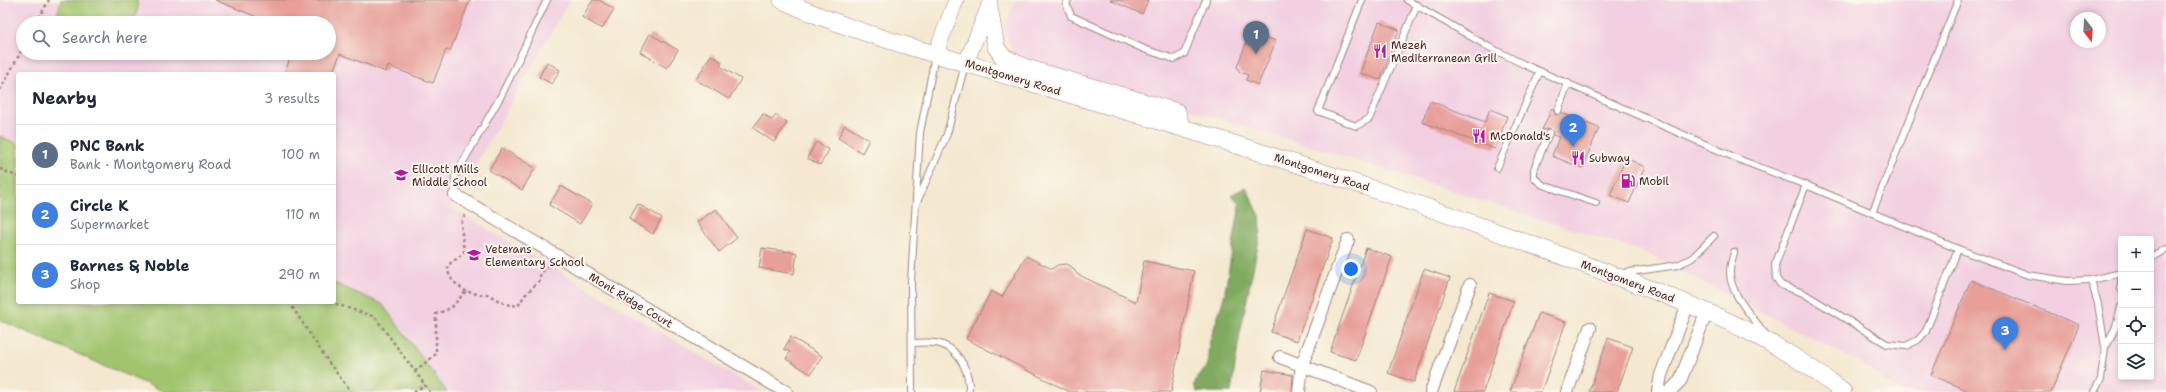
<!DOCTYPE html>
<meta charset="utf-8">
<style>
body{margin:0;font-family:"Shantell Sans",sans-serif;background:#f2f2f3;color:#1f2937}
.controls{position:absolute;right:12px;bottom:12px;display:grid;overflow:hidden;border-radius:4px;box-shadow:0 2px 6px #0003}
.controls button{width:36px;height:36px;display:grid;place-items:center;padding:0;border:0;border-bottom:1px solid #e0e1e3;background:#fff;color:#1f2937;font:20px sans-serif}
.compass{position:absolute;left:2070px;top:12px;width:36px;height:36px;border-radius:50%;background:#fff;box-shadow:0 2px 6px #0003;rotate:163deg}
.you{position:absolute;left:1351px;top:269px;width:14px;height:14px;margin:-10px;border:3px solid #fff;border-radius:50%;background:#1a73e8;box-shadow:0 0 0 6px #1a73e833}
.badge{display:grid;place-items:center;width:26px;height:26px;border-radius:50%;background:#b5179e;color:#fff;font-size:13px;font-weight:700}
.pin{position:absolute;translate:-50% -33px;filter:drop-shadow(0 1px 2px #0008)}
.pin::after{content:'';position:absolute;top:21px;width:14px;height:12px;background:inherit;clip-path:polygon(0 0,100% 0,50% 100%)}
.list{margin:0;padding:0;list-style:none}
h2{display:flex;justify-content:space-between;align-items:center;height:52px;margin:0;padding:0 16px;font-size:17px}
h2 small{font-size:13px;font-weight:400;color:#747a83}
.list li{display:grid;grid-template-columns:26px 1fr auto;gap:12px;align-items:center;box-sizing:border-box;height:60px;padding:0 16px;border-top:1px solid #e0e1e3}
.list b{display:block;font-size:15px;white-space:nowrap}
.list p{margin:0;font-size:13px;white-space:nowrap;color:#747a83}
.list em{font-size:13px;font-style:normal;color:#747a83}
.icon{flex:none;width:22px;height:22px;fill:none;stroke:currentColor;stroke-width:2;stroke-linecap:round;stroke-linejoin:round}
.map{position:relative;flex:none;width:2166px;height:392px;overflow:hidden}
.search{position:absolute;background:#fff;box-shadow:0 2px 6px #0003;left:16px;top:16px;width:320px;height:44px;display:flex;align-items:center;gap:10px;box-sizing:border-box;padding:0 14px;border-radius:22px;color:#747a83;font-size:15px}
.panel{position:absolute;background:#fff;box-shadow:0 2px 6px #0003;left:16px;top:72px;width:320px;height:232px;border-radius:4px}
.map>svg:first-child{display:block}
.built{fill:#f2cfe1;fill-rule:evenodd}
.green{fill:#a1c56e;stroke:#76724c}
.forest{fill:#80aa61;stroke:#656446}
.building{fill:#e79f98}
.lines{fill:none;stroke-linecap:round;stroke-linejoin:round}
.service-casing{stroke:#9f847e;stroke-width:8}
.minor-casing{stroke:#9f847e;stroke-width:14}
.tertiary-casing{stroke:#9f847e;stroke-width:16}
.secondary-casing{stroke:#9f847e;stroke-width:18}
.path{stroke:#9f847e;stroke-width:2.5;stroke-dasharray:3 3;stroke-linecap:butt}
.service{stroke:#fff;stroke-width:6}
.minor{stroke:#fff;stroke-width:12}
.tertiary{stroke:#fff;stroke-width:15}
.secondary{stroke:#fff;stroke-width:17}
.labels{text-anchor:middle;stroke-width:4;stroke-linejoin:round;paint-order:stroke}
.poi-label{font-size:11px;fill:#4a1f2b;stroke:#fbf7ec;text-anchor:start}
.street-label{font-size:11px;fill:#4a1f2b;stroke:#fbf7ec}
</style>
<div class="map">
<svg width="2166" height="392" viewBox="0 0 2166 392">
<rect width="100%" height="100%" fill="#fbf7ec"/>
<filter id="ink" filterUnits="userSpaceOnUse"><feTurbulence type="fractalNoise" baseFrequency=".025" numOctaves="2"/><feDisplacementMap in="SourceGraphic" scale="8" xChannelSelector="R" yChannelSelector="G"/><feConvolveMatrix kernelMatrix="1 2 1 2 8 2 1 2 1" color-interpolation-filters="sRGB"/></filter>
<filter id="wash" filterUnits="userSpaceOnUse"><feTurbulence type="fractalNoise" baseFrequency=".012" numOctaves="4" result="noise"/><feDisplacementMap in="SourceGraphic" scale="16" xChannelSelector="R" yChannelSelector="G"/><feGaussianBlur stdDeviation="0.9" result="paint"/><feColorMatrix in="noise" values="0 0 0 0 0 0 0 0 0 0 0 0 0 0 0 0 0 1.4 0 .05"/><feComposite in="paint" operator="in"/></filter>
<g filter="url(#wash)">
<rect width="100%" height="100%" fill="#f4e8d0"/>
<!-- built -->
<g class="built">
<path d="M0 0H570L451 207 762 392H447L382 304 334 283V74H18V144L0 136ZM23 23H329V53H23Z"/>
<path d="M1016 0H2166V392H1900L1857 361 1644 252 1391 171 1013 55 1004 28ZM2076 18H2100V42H2076ZM2121 239H2151V377H2121Z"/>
</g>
<!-- green -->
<g class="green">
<path d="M61 0H137L138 9 132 23H63L57 15Z"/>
<path d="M0 136 18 144V302H334V283L382 304 447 392H165L0 320Z"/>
</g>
<!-- forest -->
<path class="forest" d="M1246 187 1260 216 1261 230 1240 333 1231 392H1197L1194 385 1198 377 1207 366 1209 344 1224 297 1240 204 1231 195Z"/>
<g id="blocks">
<!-- building -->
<g class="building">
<path d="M215 0H470L450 51 446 50 433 83 388 66 386 72 340 54 332 74H284L292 53H329V23H272Z"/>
<path d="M593 0H599L614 9 602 29 582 17Z"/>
<path d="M1110 0H1148L1142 14Z"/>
<path d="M1379 22 1399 30 1380 80 1360 73Z"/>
<path d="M1250 32 1276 41 1258 85 1246 80 1248 75 1240 72 1237 67Z"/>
<path d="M650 34 678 50 667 68 640 52Z"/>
<path d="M711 55 722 62 720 66 741 79 729 99 696 80Z"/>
<path d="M547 62 560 70 552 84 539 77Z"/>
<path d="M1430 101 1485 122 1490 109 1507 116 1495 149 1422 122Z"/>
<path d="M1552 108 1556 115 1562 113 1599 128 1582 168 1552 156 1559 137 1553 135 1550 129 1542 130Z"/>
<path d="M763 114 772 120 776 115 787 123 774 142 753 128Z"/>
<path d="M845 125 869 140 862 153 838 138Z"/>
<path d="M816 142 829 150 820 165 807 158Z"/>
<path d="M502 148 535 168 522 190 489 170Z"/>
<path d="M1626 158 1645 167 1629 203 1610 195Z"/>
<path d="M561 186 592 204 580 224 549 205Z"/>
<path d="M638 204 662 218 653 234 629 219Z"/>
<path d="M716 209 737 238 719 252 697 222Z"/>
<path d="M1307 229 1333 238 1297 341 1271 332Z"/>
<path d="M762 248 797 253 794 274 759 268Z"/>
<path d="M1366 248 1392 257 1356 360 1330 352Z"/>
<path d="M1026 256 1052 269 1057 265 1067 264 1072 267 1077 274 1136 302 1144 261 1194 271 1171 392H1070L966 339 991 291 1002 297Z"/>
<path d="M1424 269 1450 278 1414 382 1388 373Z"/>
<path d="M1971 280 2079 325 2051 392H1971L1931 375Z"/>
<path d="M1489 293 1514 301 1483 392H1454Z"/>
<path d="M1539 313 1566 322 1541 392H1510Z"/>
<path d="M791 337 822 356 811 374 786 359 790 352 784 349Z"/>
<path d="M1608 338 1633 347 1617 392H1589Z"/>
<path d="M1264 370 1293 375 1292 392H1260Z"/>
</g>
</g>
</g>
<g filter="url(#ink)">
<use href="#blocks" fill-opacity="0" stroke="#9f847e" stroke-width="1"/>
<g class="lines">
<defs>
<g id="service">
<path d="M1068 0 1066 3 1071 16 1144 49 1174 59 1184 54 1206 0"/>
<path d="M1362 0 1318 111 1356 126 1369 119 1417 5"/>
<path d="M1407 0 1489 47 1523 64 1743 161 1806 185 1958 249 2028 275 2067 281 2091 280 2121 273"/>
<path d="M1558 111 1568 83"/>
<path d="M1549 133 1534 169V178L1543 185 1596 203"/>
<path d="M1497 168 1540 71"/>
<path d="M1806 185 1775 265 1776 278 1781 285 1803 293 1887 344 1906 346 1918 340 1926 331 1958 249"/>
<path d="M455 195 454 186 455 176 502 94 547 0"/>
<path d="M917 202 947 134 965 64"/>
<path d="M1872 213 1958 0"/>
<path d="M1734 252C1733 258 1730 265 1730 271 1729 294 1753 317 1766 335"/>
<path d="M2151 258 2166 249"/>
<path d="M1623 273 1678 265 1692 258 1714 236"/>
<path d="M2121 274V289"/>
<path d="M2091 280 2098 304 2105 347 2101 379 2094 392"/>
<path d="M912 343C921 343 934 341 943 345 961 352 970 374 969 392"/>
<path d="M2105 347 2116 327 2121 307"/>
<path d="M912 392 911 282 920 133 935 56"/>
</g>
<g id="minor">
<path d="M455 195 786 392"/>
<path d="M1280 357 1371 392"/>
<path d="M1299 392 1302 365 1348 240"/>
<path d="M1431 392 1470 285"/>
<path d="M1567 392 1590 328"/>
<path d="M1658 392 1661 375 1688 304"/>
<path d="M1669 392 1680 381 1707 311"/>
</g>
<g id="tertiary">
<path d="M935 55 956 0"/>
<path d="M966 63 990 3"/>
</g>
<g id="secondary">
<path d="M782 0C840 27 903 45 965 63 1009 76 1052 89 1096 102 1258 150 1420 202 1578 262 1674 298 1763 327 1843 392"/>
<path d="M989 7 996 47 1003 57 1026 68 1177 112 1181 127"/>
</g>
</defs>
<!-- service casing -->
<use href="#service" class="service-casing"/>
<!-- minor casing -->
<use href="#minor" class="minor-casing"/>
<!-- tertiary casing -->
<use href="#tertiary" class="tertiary-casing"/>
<!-- secondary casing -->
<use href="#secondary" class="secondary-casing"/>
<!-- path -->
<g class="path">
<path d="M36 23 49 0"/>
<path d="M0 90 23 48"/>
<path d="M0 169 18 177"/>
<path d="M465 215 461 224 464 252 459 257 448 265C447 278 455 284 466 291"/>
<path d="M289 302 329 363 351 392"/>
<path d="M330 302 375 317 430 392"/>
<path d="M415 371 436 354V314L451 308 466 291 480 295 487 294 505 304 518 306 525 295 539 281 541 273 548 266"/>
<path d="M414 392 425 385"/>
</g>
<!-- service -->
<use href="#service" class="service"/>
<!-- minor -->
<use href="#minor" class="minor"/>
<!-- tertiary -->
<use href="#tertiary" class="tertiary"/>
<!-- secondary -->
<use href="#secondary" class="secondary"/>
</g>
</g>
<!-- icons -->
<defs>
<symbol id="restaurant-bare" viewBox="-9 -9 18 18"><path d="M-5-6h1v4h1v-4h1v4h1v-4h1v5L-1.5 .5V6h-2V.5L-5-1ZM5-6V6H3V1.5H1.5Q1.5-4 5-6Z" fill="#b5179e" stroke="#fbf7ec" stroke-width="2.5" paint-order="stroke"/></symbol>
<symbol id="school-bare" viewBox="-9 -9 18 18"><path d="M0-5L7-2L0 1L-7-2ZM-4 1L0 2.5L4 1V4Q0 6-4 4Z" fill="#b5179e" stroke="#fbf7ec" stroke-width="2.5" paint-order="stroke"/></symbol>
<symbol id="fuel-bare" viewBox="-9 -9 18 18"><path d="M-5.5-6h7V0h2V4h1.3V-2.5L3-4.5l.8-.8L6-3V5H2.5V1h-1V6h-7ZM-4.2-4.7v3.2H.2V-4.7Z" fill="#b5179e" stroke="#fbf7ec" stroke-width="2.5" paint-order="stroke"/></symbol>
</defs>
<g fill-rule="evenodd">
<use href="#restaurant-bare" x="1370" y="41" width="20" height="20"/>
<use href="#restaurant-bare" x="1469" y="126" width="20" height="20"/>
<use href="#restaurant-bare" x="1568" y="148" width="20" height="20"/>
<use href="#school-bare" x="391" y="165" width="20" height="20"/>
<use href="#fuel-bare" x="1618" y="171" width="20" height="20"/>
<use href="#school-bare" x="464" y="245" width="20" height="20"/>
</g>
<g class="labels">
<!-- poi labels -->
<g class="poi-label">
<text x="1391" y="49">Mezeh<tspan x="1391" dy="13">Mediterranean Grill</tspan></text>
<text x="1490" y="140">McDonald's</text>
<text x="1589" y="162">Subway</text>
<text x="412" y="173">Ellicott Mills<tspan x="412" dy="13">Middle School</tspan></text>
<text x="1639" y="185">Mobil</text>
<text x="485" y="253">Veterans<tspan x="485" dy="13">Elementary School</tspan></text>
</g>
<!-- street labels -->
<g class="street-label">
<text transform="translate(1013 77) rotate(17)" y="4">Montgomery Road</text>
<text transform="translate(1322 172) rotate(18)" y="4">Montgomery Road</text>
<text transform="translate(1628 281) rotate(21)" y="4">Montgomery Road</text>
<text transform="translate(631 300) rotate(31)" y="4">Mont Ridge Court</text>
</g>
</g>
</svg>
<div class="controls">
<button>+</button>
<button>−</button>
<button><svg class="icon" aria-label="locate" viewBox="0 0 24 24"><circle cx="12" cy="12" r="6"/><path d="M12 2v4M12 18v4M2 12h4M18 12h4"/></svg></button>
<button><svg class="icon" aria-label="layers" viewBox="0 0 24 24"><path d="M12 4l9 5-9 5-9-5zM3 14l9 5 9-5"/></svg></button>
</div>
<svg class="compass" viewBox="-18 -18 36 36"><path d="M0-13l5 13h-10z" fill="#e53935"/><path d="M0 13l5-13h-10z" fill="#747a83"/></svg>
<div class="you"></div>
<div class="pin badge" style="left:1256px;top:54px;background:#5c6f8a">1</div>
<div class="pin badge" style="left:1573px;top:147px;background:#3f7fe0">2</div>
<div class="pin badge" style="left:2005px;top:350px;background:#3f7fe0">3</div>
<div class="search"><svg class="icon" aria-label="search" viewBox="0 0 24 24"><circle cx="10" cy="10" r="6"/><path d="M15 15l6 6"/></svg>Search here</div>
<section class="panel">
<h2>Nearby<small>3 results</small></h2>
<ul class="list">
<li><span class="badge" style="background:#5c6f8a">1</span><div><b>PNC Bank</b><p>Bank · Montgomery Road</p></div><em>100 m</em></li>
<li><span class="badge" style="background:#3f7fe0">2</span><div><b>Circle K</b><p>Supermarket</p></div><em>110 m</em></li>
<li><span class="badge" style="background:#3f7fe0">3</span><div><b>Barnes &amp; Noble</b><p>Shop</p></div><em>290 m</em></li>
</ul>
</section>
</div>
